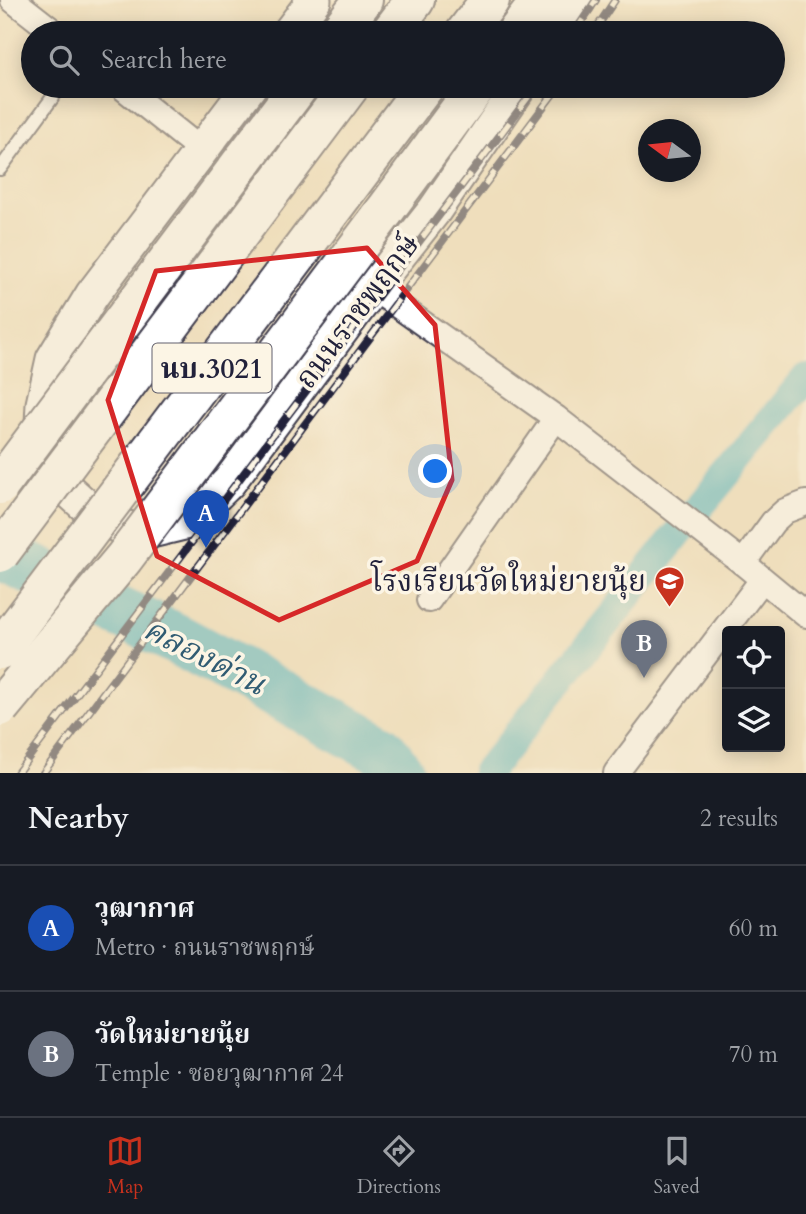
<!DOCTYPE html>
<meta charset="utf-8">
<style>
body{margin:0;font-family:Cardo,"Noto Serif Thai",serif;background:#242831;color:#f1f3f6}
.controls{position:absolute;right:21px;bottom:21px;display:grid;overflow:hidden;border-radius:7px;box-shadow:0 4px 18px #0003}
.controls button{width:63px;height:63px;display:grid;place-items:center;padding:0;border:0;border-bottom:2px solid #363941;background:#171b24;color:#f1f3f6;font:35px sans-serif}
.compass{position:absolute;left:638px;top:119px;width:63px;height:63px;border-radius:50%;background:#171b24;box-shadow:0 4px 18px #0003;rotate:285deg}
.you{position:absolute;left:436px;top:472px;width:24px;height:24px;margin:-18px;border:5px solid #fff;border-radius:50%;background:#1a73e8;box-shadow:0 0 0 10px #1a73e833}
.badge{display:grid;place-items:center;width:46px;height:46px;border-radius:50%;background:#c8321e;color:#fff;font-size:23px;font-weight:700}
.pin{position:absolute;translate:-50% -58px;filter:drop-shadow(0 2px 4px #0008)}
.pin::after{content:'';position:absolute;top:37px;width:24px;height:21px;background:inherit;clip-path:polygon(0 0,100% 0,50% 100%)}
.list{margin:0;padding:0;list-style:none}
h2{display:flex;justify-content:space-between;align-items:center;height:91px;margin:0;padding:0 28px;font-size:30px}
h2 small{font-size:23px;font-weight:400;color:#9ea1a6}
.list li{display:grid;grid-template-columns:46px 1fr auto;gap:21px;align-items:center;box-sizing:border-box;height:126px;padding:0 28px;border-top:2px solid #363941}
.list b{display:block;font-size:26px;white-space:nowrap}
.list p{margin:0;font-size:23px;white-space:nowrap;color:#9ea1a6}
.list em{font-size:23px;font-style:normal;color:#9ea1a6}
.icon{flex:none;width:38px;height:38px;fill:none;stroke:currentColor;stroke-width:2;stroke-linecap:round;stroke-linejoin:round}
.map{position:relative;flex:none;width:806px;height:773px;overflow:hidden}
.search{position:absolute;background:#171b24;box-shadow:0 4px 18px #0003;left:21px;right:21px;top:21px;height:77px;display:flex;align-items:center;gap:18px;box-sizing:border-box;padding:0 24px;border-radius:38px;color:#9ea1a6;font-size:26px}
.sheet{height:343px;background:#171b24}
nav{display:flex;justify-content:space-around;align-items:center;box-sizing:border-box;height:98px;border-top:2px solid #363941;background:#171b24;font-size:19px;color:#9ea1a6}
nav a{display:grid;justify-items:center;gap:4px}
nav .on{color:#c8321e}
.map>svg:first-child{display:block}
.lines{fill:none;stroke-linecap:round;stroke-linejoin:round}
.canal{stroke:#47b2c6;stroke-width:30}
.river{stroke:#47b2c6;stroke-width:52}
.service-casing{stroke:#413e4e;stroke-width:16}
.minor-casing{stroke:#413e4e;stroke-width:28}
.secondary-casing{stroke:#413e4e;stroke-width:37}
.primary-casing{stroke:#413e4e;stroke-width:42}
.service{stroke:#fff;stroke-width:12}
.minor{stroke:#fff;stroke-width:24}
.secondary{stroke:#fff;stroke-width:33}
.primary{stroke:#fff;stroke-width:38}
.rail-casing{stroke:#22223b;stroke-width:8}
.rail{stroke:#fcf5e5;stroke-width:5;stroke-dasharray:16;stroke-linecap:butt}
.primary-bridge-casing{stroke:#413e4e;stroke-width:42;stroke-linecap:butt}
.primary-bridge{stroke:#fff;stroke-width:38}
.marked{fill:none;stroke:#d62828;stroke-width:5;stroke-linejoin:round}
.labels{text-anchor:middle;stroke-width:7;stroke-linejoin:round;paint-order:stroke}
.shield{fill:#fcf5e5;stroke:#63616e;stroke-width:2}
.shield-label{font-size:28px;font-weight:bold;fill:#22223b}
.street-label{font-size:30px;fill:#22223b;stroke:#fcf5e5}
.poi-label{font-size:30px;fill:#22223b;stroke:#fcf5e5;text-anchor:end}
.water-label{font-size:32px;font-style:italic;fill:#315c73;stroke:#fcf5e5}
</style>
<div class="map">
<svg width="806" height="773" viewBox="0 0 806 773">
<rect width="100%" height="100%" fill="#fcf5e5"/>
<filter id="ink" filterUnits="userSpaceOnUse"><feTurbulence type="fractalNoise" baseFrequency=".0143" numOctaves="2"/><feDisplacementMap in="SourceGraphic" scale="14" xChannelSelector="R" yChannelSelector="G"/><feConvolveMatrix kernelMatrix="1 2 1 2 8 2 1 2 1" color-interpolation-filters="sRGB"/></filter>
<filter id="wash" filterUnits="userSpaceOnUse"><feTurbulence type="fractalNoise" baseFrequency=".00686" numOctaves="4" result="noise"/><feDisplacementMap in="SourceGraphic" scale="28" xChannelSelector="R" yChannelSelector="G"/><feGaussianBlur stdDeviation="1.57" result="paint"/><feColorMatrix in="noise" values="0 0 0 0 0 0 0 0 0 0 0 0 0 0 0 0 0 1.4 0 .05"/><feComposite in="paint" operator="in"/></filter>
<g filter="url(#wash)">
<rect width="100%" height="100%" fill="#efdebc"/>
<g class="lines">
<!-- canal -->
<path class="canal" d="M486 773 696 511 806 378"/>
<!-- river -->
<path class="river" d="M0 554 178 640 381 749 399 773"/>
</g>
</g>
<g filter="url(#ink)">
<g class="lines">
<defs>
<path id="service" d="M0 169 61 86"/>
<g id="minor">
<path d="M13 0 55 33"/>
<path d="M121 86 201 150"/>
<path d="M373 288 556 418 743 563 806 615"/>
<path d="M743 563 773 522 785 511 806 503"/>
<path d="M429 600 556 418"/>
<path d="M616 773 762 580"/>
</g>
<g id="secondary">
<path d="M289 33 314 0"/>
<path d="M556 33 579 0"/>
<path d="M250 86 92 295 53 359 43 404 41 442 57 480 88 508 120 527 151 531 188 522 229 482 373 288 434 211 520 86"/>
</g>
<g id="primary">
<path d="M338 33 363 0"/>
<path d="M390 33 415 0"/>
<path d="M465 33 490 0"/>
<path d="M516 33 541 0"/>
<path d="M244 159 299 86"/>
<path d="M384 212 477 86"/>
</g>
</defs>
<!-- service casing -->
<use href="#service" class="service-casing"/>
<!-- minor casing -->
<use href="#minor" class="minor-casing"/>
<!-- secondary casing -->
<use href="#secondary" class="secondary-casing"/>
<!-- primary casing -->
<use href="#primary" class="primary-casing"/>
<!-- service -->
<use href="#service" class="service"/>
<!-- minor -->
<use href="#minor" class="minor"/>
<!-- secondary -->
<use href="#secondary" class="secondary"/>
<!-- primary -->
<use href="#primary" class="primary"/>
<defs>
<g id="rail">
<path d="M574 33 596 0"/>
<path d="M593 33 615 0"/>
<path d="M17 773 537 86"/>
<path d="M43 773 559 86"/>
</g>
</defs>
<!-- rail casing -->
<use href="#rail" class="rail-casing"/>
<!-- rail -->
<use href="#rail" class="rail"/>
<defs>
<g id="primary-bridge">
<path d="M0 485 244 159"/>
<path d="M0 553 350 86"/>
<path d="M0 650 425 86"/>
<path d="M0 707 124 558 384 212"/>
</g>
</defs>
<!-- primary-bridge casing -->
<use href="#primary-bridge" class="primary-bridge-casing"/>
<!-- primary-bridge -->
<use href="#primary-bridge" class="primary-bridge"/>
</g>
</g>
<!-- marked area -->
<path d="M0 0H806V773H0ZM367 248 435 325 452 480 417 561 279 620 157 556 108 400 156 271Z" fill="#efdebc" fill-opacity=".55" fill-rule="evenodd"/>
<path class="marked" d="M367 248 435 325 452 480 417 561 279 620 157 556 108 400 156 271Z"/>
<!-- icons -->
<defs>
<symbol id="school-pin" viewBox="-11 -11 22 30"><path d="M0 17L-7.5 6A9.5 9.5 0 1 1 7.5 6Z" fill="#c8321e" stroke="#fcf5e5"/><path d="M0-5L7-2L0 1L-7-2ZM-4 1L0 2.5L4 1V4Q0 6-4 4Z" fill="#fff"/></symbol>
</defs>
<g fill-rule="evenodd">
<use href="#school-pin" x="652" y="564" width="35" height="47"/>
</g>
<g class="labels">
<!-- shield labels -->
<rect class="shield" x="152.5" y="343.5" width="119" height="49" rx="5"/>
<g class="shield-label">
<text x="212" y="378">นบ.3021</text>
</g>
<!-- street labels -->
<g class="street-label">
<text transform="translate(357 311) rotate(-53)" y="10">ถนนราชพฤกษ์</text>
</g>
<!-- poi labels -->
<g class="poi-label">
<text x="646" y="591">โรงเรียนวัดใหม่ยายนุ้ย</text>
</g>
<!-- water labels -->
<g class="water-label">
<text transform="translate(205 656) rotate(27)" y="11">คลองด่าน</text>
</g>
</g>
</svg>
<div class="controls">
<button><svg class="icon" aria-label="locate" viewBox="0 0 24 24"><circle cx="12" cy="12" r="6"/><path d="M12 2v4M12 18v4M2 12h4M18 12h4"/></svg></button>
<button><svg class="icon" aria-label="layers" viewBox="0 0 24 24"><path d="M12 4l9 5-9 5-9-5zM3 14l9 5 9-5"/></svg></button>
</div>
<svg class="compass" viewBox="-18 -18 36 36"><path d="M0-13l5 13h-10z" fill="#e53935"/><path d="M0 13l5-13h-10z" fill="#9ea1a6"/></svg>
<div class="you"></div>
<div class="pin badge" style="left:206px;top:548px;background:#1a4fb4">A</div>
<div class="pin badge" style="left:644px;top:678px;background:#6b7280">B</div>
<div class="search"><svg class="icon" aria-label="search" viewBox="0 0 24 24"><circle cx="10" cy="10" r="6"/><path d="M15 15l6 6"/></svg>Search here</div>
</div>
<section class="sheet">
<h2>Nearby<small>2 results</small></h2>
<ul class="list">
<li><span class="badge" style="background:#1a4fb4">A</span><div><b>วุฒากาศ</b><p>Metro · ถนนราชพฤกษ์</p></div><em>60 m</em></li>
<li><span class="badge" style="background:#6b7280">B</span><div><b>วัดใหม่ยายนุ้ย</b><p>Temple · ซอยวุฒากาศ 24</p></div><em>70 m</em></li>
</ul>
</section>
<nav>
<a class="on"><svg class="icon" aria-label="map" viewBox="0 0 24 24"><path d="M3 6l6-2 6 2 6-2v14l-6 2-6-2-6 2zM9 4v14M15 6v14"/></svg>Map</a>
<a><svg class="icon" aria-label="directions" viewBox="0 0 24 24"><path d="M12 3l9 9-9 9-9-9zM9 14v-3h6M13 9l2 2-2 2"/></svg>Directions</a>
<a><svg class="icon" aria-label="saved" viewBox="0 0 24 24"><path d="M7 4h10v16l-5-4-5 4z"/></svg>Saved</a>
</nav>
